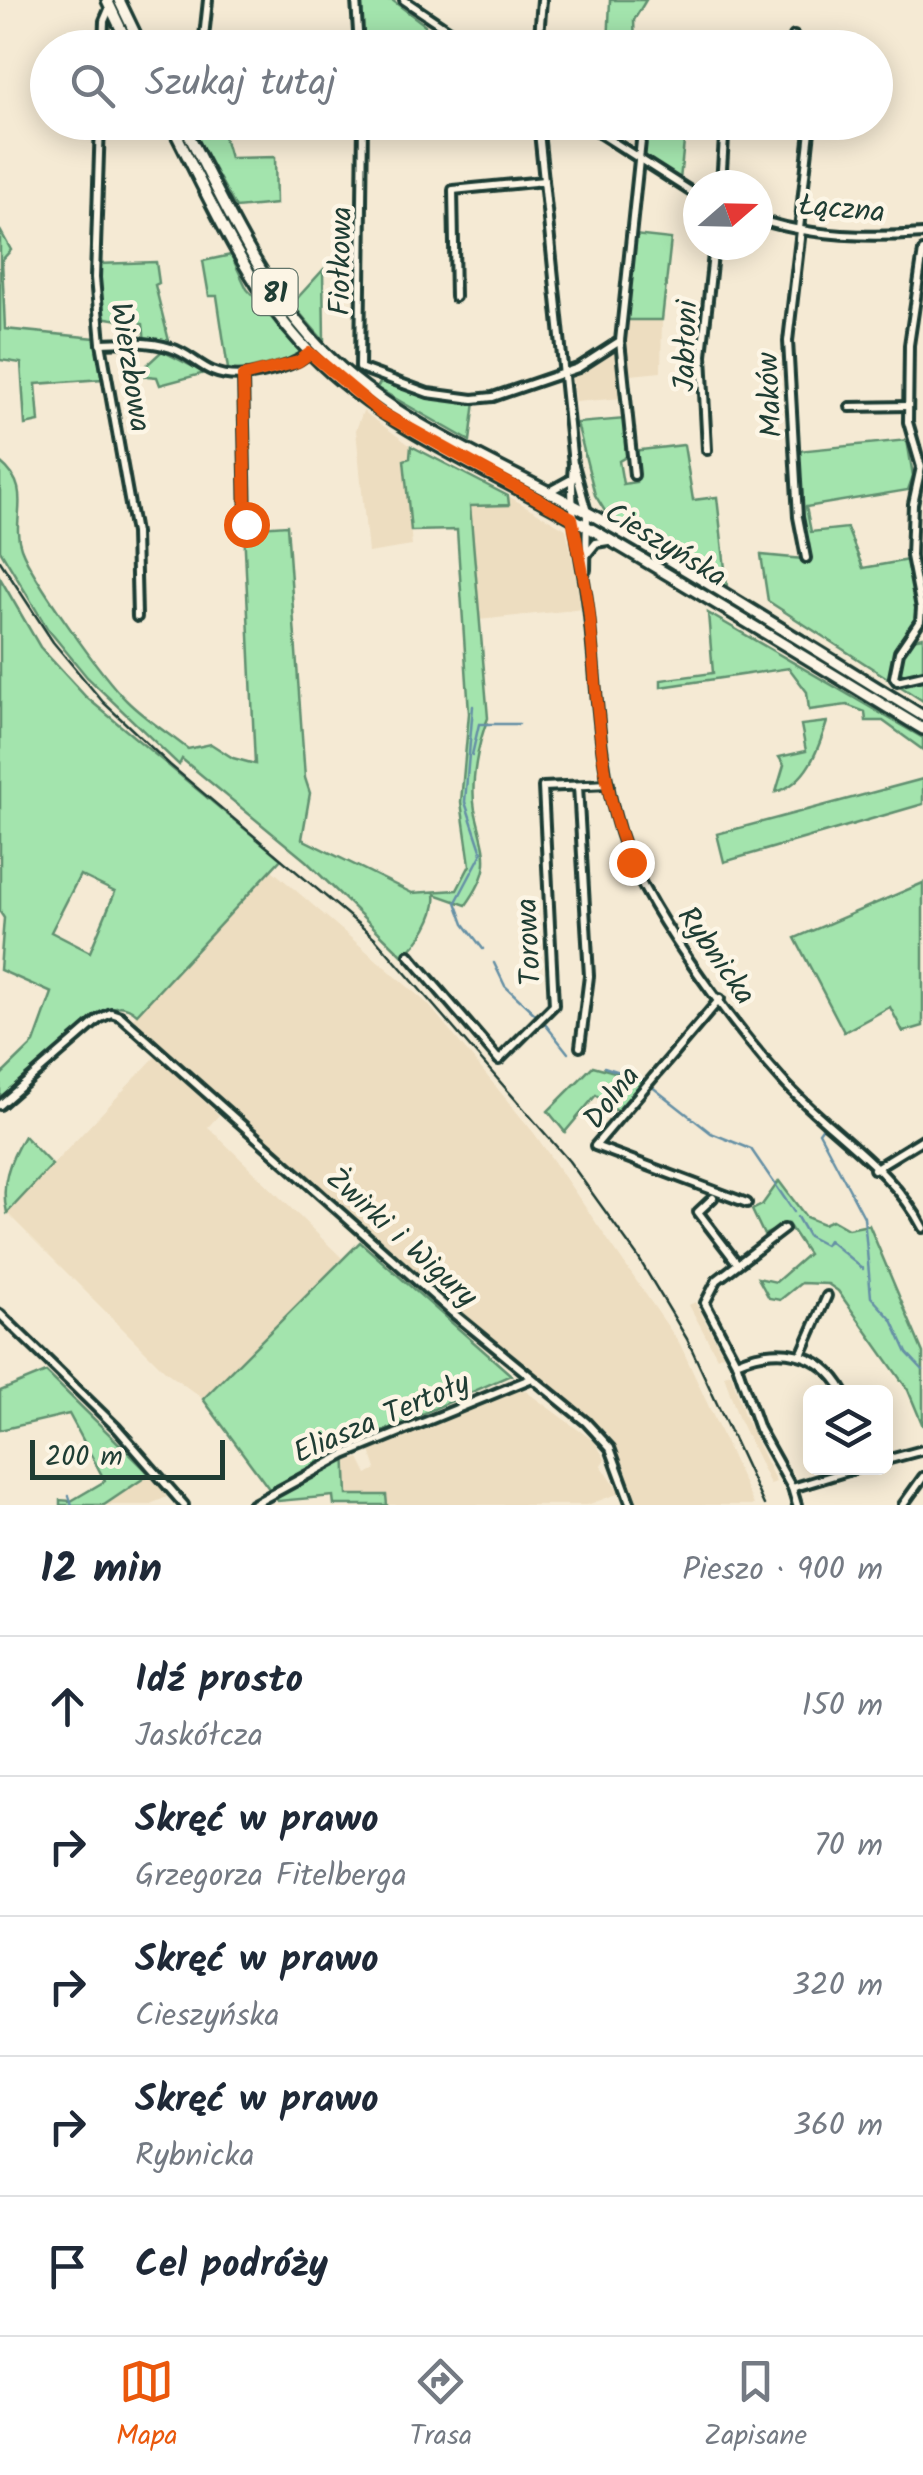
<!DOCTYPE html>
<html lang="pl">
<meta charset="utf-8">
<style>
body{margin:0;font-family:Kalam,sans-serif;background:#f6f6f7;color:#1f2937}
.controls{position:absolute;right:30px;bottom:30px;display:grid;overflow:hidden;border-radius:15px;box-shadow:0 5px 25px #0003}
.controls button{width:90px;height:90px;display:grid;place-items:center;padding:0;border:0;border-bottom:2px solid #e0e1e3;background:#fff;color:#1f2937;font:50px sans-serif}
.compass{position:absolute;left:683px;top:170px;width:90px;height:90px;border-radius:50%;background:#fff;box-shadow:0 5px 25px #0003;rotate:70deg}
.scale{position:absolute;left:30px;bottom:25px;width:195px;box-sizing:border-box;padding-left:10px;border:5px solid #1f3d34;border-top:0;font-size:28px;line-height:35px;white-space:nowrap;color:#1f3d34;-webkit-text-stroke:8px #fcf5e5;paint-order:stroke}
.stop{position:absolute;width:30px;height:30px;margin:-22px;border:8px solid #ea580c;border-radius:50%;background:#fff}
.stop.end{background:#ea580c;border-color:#fff;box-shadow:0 2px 10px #0008}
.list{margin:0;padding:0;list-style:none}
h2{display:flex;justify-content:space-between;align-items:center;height:130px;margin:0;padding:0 40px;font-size:42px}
h2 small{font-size:32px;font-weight:400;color:#747a83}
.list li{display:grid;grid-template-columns:65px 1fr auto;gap:30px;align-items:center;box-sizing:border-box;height:140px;padding:0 40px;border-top:2px solid #e0e1e3}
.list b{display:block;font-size:38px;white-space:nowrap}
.list p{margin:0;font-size:32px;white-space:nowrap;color:#747a83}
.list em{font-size:32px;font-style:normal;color:#747a83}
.icon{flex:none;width:55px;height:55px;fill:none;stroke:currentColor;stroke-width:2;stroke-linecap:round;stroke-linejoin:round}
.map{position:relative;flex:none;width:923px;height:1505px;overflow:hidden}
.search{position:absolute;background:#fff;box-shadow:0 5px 25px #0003;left:30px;right:30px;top:30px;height:110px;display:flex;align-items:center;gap:25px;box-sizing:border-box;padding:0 35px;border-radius:55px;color:#747a83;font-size:38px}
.sheet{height:830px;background:#fff}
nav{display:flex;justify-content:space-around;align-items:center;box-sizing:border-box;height:140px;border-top:2px solid #e0e1e3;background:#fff;font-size:28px;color:#747a83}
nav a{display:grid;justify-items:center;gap:5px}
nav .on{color:#ea580c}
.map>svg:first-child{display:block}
.built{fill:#edddc0}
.green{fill:#a3e4ad;stroke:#619070;stroke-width:2.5;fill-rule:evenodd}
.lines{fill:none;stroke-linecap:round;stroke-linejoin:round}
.stream{stroke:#6590a5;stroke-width:2.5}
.minor-casing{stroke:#1f3d34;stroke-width:14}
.major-casing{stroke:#1f3d34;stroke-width:16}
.minor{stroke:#fcf5e5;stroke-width:6}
.major{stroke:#fcf5e5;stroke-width:9}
.rail{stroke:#1f3d34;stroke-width:2.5}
.route{stroke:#ea580c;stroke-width:12}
.labels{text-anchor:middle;stroke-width:9;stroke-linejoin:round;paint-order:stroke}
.shield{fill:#fcf5e5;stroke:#617469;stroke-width:2.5}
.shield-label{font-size:28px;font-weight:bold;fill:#1f3d34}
.street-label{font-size:30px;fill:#1f3d34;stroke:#fcf5e5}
</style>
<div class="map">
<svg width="923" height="1505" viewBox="0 0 923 1505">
<rect width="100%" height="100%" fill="#f5ead4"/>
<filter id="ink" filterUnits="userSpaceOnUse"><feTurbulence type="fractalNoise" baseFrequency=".01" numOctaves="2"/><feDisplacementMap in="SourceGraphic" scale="20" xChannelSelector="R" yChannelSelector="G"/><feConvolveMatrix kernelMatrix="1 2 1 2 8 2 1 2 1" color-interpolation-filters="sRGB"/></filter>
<g filter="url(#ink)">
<!-- built -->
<g class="built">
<path d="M625 320H662L661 372 621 376 623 398 575 402 571 366 618 336Z"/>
<path d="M363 411 411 446 410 459 404 461 412 546 368 553 356 430Z"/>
<path d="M508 496 566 529 584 609 478 620 470 505H508Z"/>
<path d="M272 870 428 1004 534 1133 680 1344 754 1505H637L617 1447 607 1433 421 1277 133 1018Z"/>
<path d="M156 1056 219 1115 208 1127 342 1258 203 1399 165 1371 7 1213Z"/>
<path d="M695 1302 723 1354 717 1357 689 1305Z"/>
<path d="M731 1373 744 1415 776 1482 770 1484 738 1417 724 1375Z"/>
<path d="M520 1387 595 1442 605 1459 601 1465 620 1493 587 1505H387L386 1495 347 1496 345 1461 359 1458 367 1474 376 1469 370 1451Z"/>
<path d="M150 1474 167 1497 148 1505H104Z"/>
</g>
<!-- green -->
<g class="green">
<path d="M359 0H392L425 25 427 47H364Z"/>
<path d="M610 0H646L634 20 635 47H608Z"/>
<path d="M189 123H199L207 137 222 130 230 158 275 157 276 204 236 208Z"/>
<path d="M646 123H686L680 180 643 157Z"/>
<path d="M0 230 11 250 2 260 5 329 95 338 102 379 36 384 39 422 25 425 21 363 0 360Z"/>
<path d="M634 235 671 239 662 320H625Z"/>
<path d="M231 255 247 289 302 350 297 357 237 372 228 369 217 296H209L203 261Z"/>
<path d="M156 262 159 283 155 285 170 345 145 342 143 324 101 317 97 264Z"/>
<path d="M323 270 324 341 292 304Z"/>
<path d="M162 351 205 373 160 385 157 377 136 375Z"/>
<path d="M381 381 445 400 475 402 470 441 377 388Z"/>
<path d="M625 419 629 455 619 461 623 484 636 482 632 451 684 445 693 500 717 497 727 587 608 516 595 495 577 423Z"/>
<path d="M907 440 913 476 908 490 806 507 811 532 847 528 863 568 908 560 919 610 912 639 923 637V701L768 601 761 555 804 559 791 470 800 471 797 451Z"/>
<path d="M411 446 508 496 509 505 470 506 488 718C478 743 470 783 475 810 485 854 495 865 466 905L435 894C438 914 419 944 403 956L306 861 182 759 179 765 87 677 47 628 0 550V462C35 490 10 518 21 548 32 578 103 678 127 701 145 719 168 733 188 749L211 744 233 758 255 764 244 528 287 525 305 778 310 793 302 839 412 893 457 890 470 865 461 802 469 713 457 530 411 531 404 460 410 458Z"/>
<path d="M0 578 40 647 86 697 281 859 137 1014C124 1003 116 1005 101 1013L0 1101V1076L34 1043 52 993 0 970 4 918 0 912ZM80 875 115 892 90 952 51 932Z"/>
<path d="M708 613 923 738V750L883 721H866L865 712 847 705 809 710 807 692 789 668 661 687V680L713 673Z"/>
<path d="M827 722C818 750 807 783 776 792L784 765 779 757 806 751 801 725Z"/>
<path d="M923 779V804L724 862 717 834Z"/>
<path d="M923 883V1026L903 1032 890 1007 844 1032 795 938Z"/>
<path d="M593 1066 647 1081 619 1113 596 1095 565 1132 548 1111Z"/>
<path d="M24 1136 52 1165 7 1213C0 1185 9 1161 24 1136Z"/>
<path d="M779 1181 806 1217 823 1224 832 1220 848 1229 869 1225 923 1353V1426L908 1390 838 1291 828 1284 801 1283 780 1300 769 1298 758 1278 776 1282 808 1254 788 1224 764 1235 752 1210 762 1205Z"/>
<path d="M360 1242 511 1375 345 1448 347 1495H386L387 1505H334L333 1496 278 1501 203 1399Z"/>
<path d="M46 1372 150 1474 104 1505H60V1500L71 1501 105 1481 69 1414 0 1430V1391Z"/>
</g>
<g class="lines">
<!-- stream -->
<g class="stream">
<path d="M473 706 465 802 482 853 456 902 464 924 483 949"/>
<path d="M472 755 479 724H519"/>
<path d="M494 963 505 986 536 1015"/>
<path d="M545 1024 568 1053"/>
<path d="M604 1067 645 1080"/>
<path d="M651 1086 711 1133 751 1149 794 1212"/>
<path d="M822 1128 819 1132 864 1217 871 1297 892 1320 907 1353 923 1370"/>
<path d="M797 1217 808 1236 825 1245 828 1240 863 1269"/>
<path d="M69 1496 72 1505"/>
</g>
<defs>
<g id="minor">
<path d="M356 0 359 48"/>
<path d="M404 0 475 48"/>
<path d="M794 36 797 48"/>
<path d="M204 37 208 0"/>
<path d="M103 48 104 21 110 7"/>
<path d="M538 48 542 0"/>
<path d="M100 122 95 278 101 343 135 533 137 617"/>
<path d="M363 122 360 368 428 393 473 399 493 397 578 368 620 341 643 122"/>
<path d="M538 122 573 464C568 513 582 558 588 607 597 681 597 760 620 833 641 903 731 1023 782 1080 825 1129 893 1168 923 1228"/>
<path d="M582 122 698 196"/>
<path d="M721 185 725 122"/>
<path d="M758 219C810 237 869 238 923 234"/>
<path d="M799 229 811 122"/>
<path d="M801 230 788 341 798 517 806 558"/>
<path d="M923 251 909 345 908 422 921 467 913 504 911 556 921 608 920 621 899 652 894 677 897 681 923 675"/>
<path d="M455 297 453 190 544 181"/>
<path d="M620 341 634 475"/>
<path d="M101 343C124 342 149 341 171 348 186 352 198 365 212 371 240 383 287 370 310 353"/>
<path d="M243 376 246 523"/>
<path d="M850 407 908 406"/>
<path d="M707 450 702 355 714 245"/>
<path d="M574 465 587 512 586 570"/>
<path d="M548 492 570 480"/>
<path d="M587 554 596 543 608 541"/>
<path d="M578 786 589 976 580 1047"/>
<path d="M409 955 499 1060 554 1005 543 787 609 784"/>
<path d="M720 999 595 1146 747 1203"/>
<path d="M0 1105 99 1019 111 1013 120 1016 453 1313 586 1422 610 1448 631 1505"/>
<path d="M874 1169 923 1139"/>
<path d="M713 1198 698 1212 737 1263"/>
<path d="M0 1314 117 1428 184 1505"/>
<path d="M801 1355 827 1296"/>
<path d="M736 1362 705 1303 717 1280 784 1229"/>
<path d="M844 1392C821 1350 777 1344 736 1362L759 1429 792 1488 858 1468"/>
<path d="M886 1460 923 1450"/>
<path d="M792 1488 797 1505"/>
<path d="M252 1505 344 1455 530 1379"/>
<path d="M903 1505 923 1477"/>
</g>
<g id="major">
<path d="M107 0 130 48"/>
<path d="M119 0 142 48"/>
<path d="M170 122C209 197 244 280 301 343 377 428 489 469 586 526 699 592 811 661 923 729"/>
<path d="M182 122C221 196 255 275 310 337 383 420 497 462 592 515 704 578 813 649 923 716"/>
</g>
</defs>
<!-- minor casing -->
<use href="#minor" class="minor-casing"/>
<!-- major casing -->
<use href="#major" class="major-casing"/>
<!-- minor -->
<use href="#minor" class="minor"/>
<!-- major -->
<use href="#major" class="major"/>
<!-- rail -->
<path class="rail" d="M0 561 53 642 103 702 170 765 375 938 569 1161 638 1257 687 1339 764 1505"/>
</g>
</g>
<g class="lines" filter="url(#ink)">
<!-- route -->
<path class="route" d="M246 524 243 376 298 362 310 353 380 412 572 518C578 549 585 579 589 610 598 693 597 785 631 862"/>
</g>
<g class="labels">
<!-- shield labels -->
<rect class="shield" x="252.5" y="269" width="45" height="46" rx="8"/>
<g class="shield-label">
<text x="275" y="302">81</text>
</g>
<!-- street labels -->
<g class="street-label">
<text transform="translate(842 208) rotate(5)" y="10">Łączna</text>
<text transform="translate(340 261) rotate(-89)" y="10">Fiołkowa</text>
<text transform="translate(685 346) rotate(-88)" y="10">Jabłoni</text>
<text transform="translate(131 367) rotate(81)" y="10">Wierzbowa</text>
<text transform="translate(769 395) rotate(-93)" y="10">Maków</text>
<text transform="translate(666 544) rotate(31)" y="10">Cieszyńska</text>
<text transform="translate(528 942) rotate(-93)" y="10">Torowa</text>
<text transform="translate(717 955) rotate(55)" y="10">Rybnicka</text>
<text transform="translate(611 1097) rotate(-52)" y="10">Dolna</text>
<text transform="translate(402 1237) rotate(42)" y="10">Żwirki i Wigury</text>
<text transform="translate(381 1417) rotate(-23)" y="10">Eliasza Tertoły</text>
</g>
</g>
</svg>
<div class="controls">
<button><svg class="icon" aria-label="layers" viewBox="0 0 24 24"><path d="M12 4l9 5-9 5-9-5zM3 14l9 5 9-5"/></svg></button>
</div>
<svg class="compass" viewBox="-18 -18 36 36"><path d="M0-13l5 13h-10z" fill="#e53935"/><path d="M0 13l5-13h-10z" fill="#747a83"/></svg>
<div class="scale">200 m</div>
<div class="stop" style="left:246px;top:524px"></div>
<div class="stop end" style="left:631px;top:862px"></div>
<div class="search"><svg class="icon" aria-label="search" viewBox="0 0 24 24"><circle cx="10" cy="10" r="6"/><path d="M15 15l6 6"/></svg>Szukaj tutaj</div>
</div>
<section class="sheet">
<h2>12 min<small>Pieszo · 900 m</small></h2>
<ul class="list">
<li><svg class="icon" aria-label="ahead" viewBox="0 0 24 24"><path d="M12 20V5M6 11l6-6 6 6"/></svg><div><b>Idź prosto</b><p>Jaskółcza</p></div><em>150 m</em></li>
<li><svg class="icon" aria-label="right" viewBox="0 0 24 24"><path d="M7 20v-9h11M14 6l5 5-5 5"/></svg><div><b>Skręć w prawo</b><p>Grzegorza Fitelberga</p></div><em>70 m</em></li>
<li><svg class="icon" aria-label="right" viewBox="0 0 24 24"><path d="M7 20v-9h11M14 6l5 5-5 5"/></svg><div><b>Skręć w prawo</b><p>Cieszyńska</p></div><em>320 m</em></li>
<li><svg class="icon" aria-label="right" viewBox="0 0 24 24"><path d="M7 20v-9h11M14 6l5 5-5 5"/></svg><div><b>Skręć w prawo</b><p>Rybnicka</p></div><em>360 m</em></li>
<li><svg class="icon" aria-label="arrive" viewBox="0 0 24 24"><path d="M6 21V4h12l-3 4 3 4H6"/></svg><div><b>Cel podróży</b></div></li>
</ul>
</section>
<nav>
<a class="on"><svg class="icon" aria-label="map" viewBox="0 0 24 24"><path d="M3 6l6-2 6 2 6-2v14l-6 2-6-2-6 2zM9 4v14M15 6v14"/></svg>Mapa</a>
<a><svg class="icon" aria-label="directions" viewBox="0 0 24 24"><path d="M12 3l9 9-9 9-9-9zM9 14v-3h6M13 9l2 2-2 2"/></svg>Trasa</a>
<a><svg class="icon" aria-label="saved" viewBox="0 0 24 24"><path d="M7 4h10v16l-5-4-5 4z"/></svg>Zapisane</a>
</nav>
